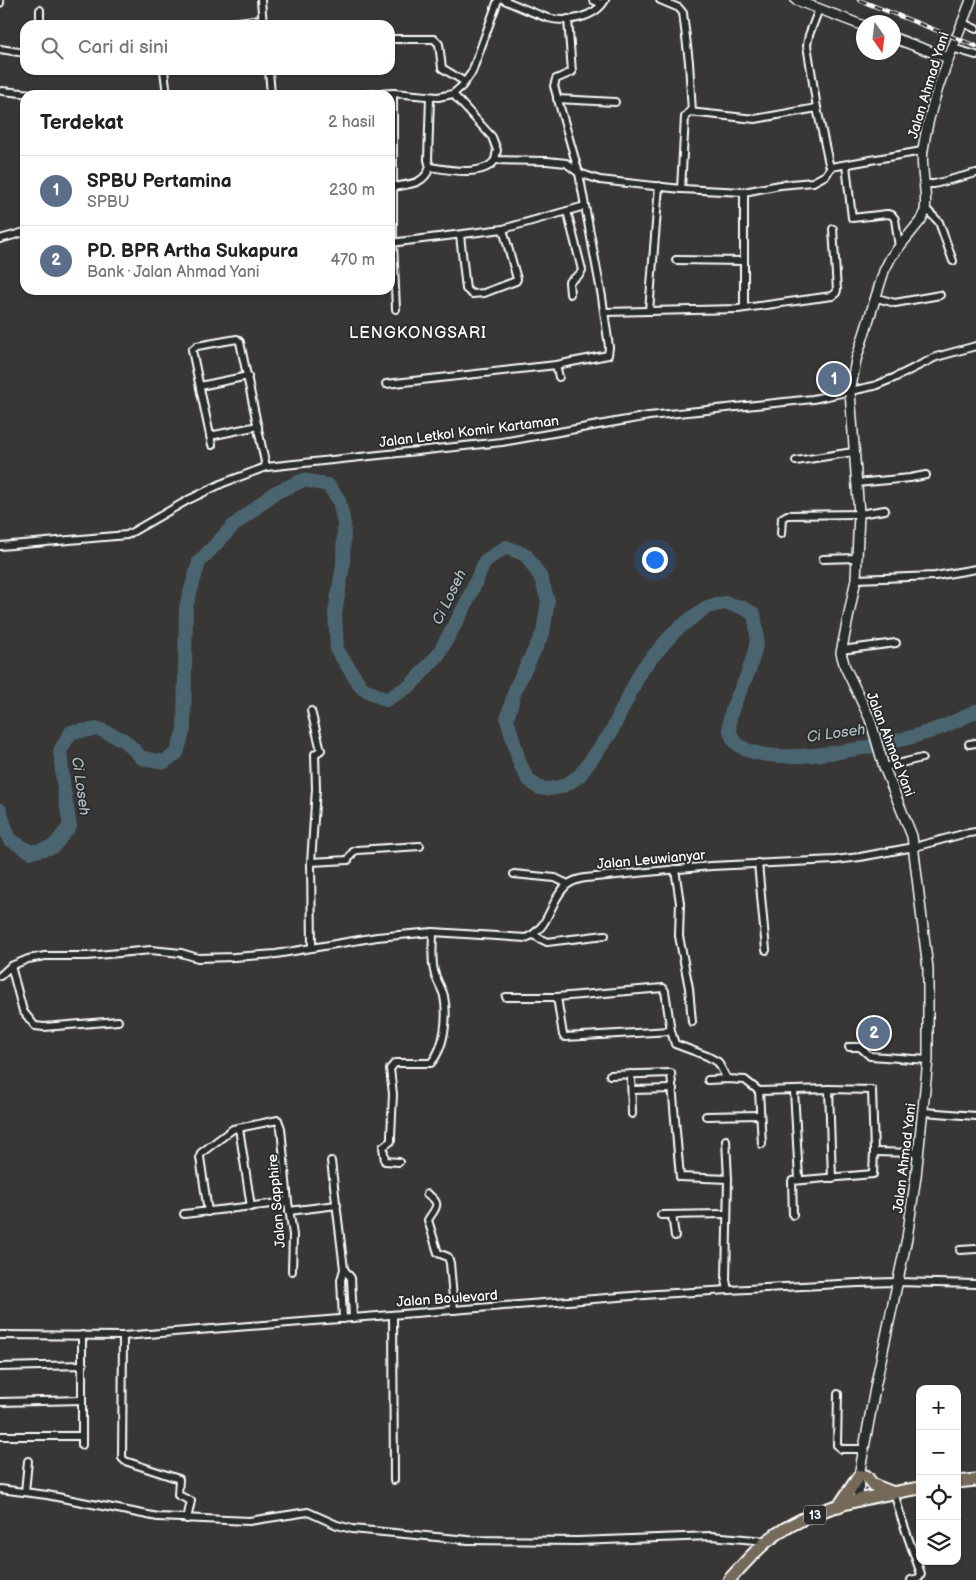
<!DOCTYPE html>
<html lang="id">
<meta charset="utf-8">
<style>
body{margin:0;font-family:"Balsamiq Sans",sans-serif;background:#f2f2f2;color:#202124}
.controls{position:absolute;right:15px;bottom:15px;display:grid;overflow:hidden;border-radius:10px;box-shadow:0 1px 4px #0004}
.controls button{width:45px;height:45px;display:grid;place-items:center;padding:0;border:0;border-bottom:1px solid #e0e0e0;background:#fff;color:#202124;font:25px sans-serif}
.compass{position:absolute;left:856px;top:15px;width:45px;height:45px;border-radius:50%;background:#fff;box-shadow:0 1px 4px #0004;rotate:166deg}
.you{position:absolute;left:654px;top:559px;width:18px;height:18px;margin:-12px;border:4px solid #fff;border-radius:50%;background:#1a73e8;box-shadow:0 0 0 8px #1a73e833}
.badge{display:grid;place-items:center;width:32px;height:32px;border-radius:50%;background:#84575d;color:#fff;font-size:16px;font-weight:700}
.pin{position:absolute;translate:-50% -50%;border:2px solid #fff;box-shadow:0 1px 5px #0006}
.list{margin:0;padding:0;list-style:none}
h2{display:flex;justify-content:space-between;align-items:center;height:65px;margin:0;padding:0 20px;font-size:21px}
h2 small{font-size:16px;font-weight:400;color:#757577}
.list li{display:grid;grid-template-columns:32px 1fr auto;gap:15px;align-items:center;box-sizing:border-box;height:70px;padding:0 20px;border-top:1px solid #e0e0e0}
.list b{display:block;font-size:19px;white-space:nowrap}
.list p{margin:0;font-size:16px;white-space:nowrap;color:#757577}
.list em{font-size:16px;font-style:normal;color:#757577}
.icon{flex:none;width:28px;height:28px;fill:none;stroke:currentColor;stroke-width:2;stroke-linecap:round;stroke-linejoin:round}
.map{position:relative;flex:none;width:976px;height:1580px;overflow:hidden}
.search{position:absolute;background:#fff;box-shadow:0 1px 4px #0004;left:20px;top:20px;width:375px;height:55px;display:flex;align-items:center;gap:12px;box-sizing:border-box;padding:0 18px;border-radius:15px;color:#757577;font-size:19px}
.panel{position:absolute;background:#fff;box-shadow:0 1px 4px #0004;left:20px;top:90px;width:375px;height:205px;border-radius:15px}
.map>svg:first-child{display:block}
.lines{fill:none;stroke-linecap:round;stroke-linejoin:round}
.river{stroke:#4b656f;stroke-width:14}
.street-casing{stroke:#fff;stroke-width:10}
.secondary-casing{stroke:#fff;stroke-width:12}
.highway-casing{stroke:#fff;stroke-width:15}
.street{stroke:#2a2d2e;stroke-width:6}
.secondary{stroke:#2a2d2e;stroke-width:9}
.highway{stroke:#746a5a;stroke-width:11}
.rail-casing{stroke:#fff;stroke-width:4.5}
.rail{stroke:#2a2d2e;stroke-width:2.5;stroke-dasharray:8;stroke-linecap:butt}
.labels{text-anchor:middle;stroke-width:4;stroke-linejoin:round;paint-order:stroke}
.shield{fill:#2a2d2e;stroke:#bfc0c0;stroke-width:1}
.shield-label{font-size:12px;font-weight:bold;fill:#fff}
.street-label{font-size:14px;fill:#fff;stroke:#2a2d2e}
.water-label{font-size:15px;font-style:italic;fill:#aebabe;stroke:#2a2d2e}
.quarter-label{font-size:16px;letter-spacing:1px;fill:#fff;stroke:#2a2d2e}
</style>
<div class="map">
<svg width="976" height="1580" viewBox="0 0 976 1580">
<rect width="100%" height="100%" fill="#383736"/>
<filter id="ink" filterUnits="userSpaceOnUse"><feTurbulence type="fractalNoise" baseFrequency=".02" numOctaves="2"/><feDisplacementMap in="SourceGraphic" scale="10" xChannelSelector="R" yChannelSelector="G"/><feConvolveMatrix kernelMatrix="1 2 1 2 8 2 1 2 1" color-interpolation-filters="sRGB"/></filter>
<g filter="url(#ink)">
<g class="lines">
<!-- river -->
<path class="river" d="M0 810 9 839 31 852 53 847 70 826 64 791 60 751 71 732 99 729 124 740 142 758 164 762 177 753 184 729 186 607 199 562 233 526 274 493 304 480 328 485 339 500 344 524 343 565 335 613 337 650 362 688 386 700 411 685 438 655 465 606 485 561 506 547 526 555 541 578 548 601 543 633 516 687 507 719 520 764 528 779 539 788 549 789 560 787 569 783 580 775 610 734 642 669 674 632 693 617 707 607 725 603 741 607 754 614C755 621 757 630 757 637 757 647 752 660 749 670 743 689 726 711 730 731 739 779 881 745 912 737 934 731 956 722 976 711"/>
<defs>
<g id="street">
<path d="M261 0 263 25"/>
<path d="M504 0C518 6 533 13 548 18 566 23 595 18 605 0"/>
<path d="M593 0 602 4"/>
<path d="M660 0 679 8 683 13 689 62 692 112"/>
<path d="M0 3V2"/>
<path d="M819 9 809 35 807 45 817 108 829 164 831 167"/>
<path d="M963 23 976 29"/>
<path d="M221 24 263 19"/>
<path d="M40 25V10"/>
<path d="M390 39H434L439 44 442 68 465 82"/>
<path d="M952 48 976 55"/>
<path d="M0 49 25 53"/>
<path d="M164 70 167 95"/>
<path d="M269 70 271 95"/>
<path d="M2 91 42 95"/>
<path d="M393 93V243L396 309"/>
<path d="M453 94 492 137 497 150 495 160 547 161 566 163 579 173 600 180 681 189 744 192 780 185 813 182 826 175 831 167 922 151"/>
<path d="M361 95 393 93 438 97 453 94 462 86 472 72 498 0"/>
<path d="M557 99 615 102"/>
<path d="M846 165 852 218 887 214 892 215 895 219 899 247"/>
<path d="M430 167 428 160 430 97"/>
<path d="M924 184H934L976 173"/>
<path d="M393 187C409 184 424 185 430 167 448 170 484 177 495 160"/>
<path d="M681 189 685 117 689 112 755 119 817 108"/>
<path d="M744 192V308"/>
<path d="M925 208 939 222 953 261"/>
<path d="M567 211 582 270 580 274 569 282 570 294"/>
<path d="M460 235 466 289 472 294 484 293 516 281 517 279 503 229"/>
<path d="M0 239 25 232"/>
<path d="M390 243 503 229 585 206 579 173 554 86 556 79 572 72 568 19"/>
<path d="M676 260 744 261"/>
<path d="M877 298 895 303 940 295"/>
<path d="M649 311 659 186"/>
<path d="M605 312 738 309 832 296 836 293 837 290 833 229"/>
<path d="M556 365 559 377"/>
<path d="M386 384 556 365 608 355 609 347 602 297 585 206"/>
<path d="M200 386 248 376"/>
<path d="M210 436 258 426"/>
<path d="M212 445 192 350 197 346 237 339 240 342 266 467"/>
<path d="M796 461 853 452"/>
<path d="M856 483 910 478 926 475"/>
<path d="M781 534 782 518 787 515 859 514 885 510"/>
<path d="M0 546 127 535 188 500 223 483 266 467 502 442 649 416 813 399 874 386 894 378 936 357 976 346"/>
<path d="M823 559 857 558"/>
<path d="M856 579 935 576 976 569"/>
<path d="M841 650 896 643"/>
<path d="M311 711 321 750 315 754 316 789 311 863 312 948"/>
<path d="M969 744 976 743"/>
<path d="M884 767 922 758"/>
<path d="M311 862 348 860 353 852 357 850 420 846"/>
<path d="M758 863 766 950"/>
<path d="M675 869 680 903 679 936 689 988 692 1022"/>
<path d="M514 874 555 878 568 884"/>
<path d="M533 935 547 942 605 935"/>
<path d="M11 966 23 1011 35 1026 44 1027 118 1021"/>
<path d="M0 976 11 966 28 959 45 956H87L151 950 181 953 198 958 234 957 276 954 377 937 433 932 526 938C551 928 549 900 567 885 572 881 579 879 585 878L711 866 835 860 860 857 914 847 963 834 976 832"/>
<path d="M506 997H557L663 988 665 991 671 1031 675 1044 707 1056 718 1062 727 1079"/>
<path d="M557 997 563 1035 565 1037 671 1031"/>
<path d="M849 1047H860L870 1056 928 1060"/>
<path d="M631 1074 632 1114"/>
<path d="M610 1075 671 1073 680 1177 728 1179 726 1280 728 1290"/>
<path d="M708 1080 727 1079 745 1080 759 1091"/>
<path d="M829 1089 832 1178"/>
<path d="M632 1090 673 1089"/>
<path d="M794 1090 799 1179"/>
<path d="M924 1112 976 1116"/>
<path d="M706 1116 760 1115"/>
<path d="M239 1128 251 1207"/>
<path d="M726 1140 728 1179"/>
<path d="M762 1144 759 1091 829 1089 872 1090 874 1152 873 1174 792 1181 793 1215"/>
<path d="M874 1152 919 1153"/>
<path d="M331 1161 344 1269 341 1280 343 1319"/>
<path d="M399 1162 385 1161 383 1147 391 1141V1136L393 1094 390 1069 395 1063H431C445 1047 448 1017 444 996 442 988 436 980 434 971 431 958 433 945 433 932"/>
<path d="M427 1194C443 1204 435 1208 428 1220L438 1253 448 1257 450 1263 454 1310"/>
<path d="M289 1211 337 1205"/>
<path d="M208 1212 200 1157 201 1153 233 1129 278 1120 281 1128 288 1202 293 1235 292 1271"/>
<path d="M184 1214 288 1202"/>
<path d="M661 1215 727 1214"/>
<path d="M672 1215 675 1236"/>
<path d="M960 1250 976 1249"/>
<path d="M344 1269 351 1278 353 1318"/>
<path d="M393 1315 394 1480"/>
<path d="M0 1335 123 1336 657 1294 858 1283 897 1282 976 1284"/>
<path d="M123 1336 122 1458 125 1461 179 1479 178 1495 191 1501 187 1519"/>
<path d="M0 1367 83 1365"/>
<path d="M838 1394 837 1445 841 1449H864"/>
<path d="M0 1402 82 1400"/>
<path d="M0 1436H82"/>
<path d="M82 1445V1335"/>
<path d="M0 1489 47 1495 158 1517 249 1521 308 1512 337 1525 352 1529 468 1540 578 1541 711 1536 766 1541"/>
<path d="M25 1492 28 1461"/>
<path d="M894 1492 901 1517 921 1574 919 1578 911 1580"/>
</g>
<g id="secondary">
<path d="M796 0 864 26"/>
<path d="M894 38 948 58"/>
<path d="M858 1500 859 1476 862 1459 876 1383 907 1238 916 1176 928 1060V969L912 836 884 767 870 719 845 667 841 653 856 579 859 514 850 392 856 360 884 271 891 257 921 220 925 211C928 191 920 170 923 150 930 98 953 49 971 0"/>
</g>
<g id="highway">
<path d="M866 1476 873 1485 891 1492"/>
<path d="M957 1482 976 1480"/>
<path d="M839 1506 859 1476"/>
<path d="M729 1580C741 1567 753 1553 766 1542 809 1507 867 1497 920 1488"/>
</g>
</defs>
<!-- street casing -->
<use href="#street" class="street-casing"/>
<!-- secondary casing -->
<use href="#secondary" class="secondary-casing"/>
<!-- highway casing -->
<use href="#highway" class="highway-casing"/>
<!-- street -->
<use href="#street" class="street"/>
<!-- secondary -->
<use href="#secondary" class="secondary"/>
<!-- highway -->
<use href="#highway" class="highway"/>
<defs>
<path id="rail" d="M859 0 976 46"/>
</defs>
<!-- rail casing -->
<use href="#rail" class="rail-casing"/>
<!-- rail -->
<use href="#rail" class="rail"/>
</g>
</g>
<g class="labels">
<!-- shield labels -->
<rect class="shield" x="804" y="1505.5" width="22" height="19" rx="4"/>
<g class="shield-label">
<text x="815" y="1519">13</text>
</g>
<!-- street labels -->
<g class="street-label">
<text transform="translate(928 85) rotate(-73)" y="5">Jalan Ahmad Yani</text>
<text transform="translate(469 431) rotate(-7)" y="5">Jalan Letkol Komir Kartaman</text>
<text transform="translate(891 744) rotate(69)" y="5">Jalan Ahmad Yani</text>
<text transform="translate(651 859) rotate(-5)" y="5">Jalan Leuwianyar</text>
<text transform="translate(904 1158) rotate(-83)" y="5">Jalan Ahmad Yani</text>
<text transform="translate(276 1201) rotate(-95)" y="5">Jalan Sapphire</text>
<text transform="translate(447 1298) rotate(-4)" y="5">Jalan Boulevard</text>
</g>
<!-- water labels -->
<g class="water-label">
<text transform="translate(449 597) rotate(-64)" y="5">Ci Loseh</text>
<text transform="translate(836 733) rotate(-8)" y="5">Ci Loseh</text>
<text transform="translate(81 786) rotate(82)" y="5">Ci Loseh</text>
</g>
<!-- quarter labels -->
<g class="quarter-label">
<text x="418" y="338">LENGKONGSARI</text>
</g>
</g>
</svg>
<div class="controls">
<button>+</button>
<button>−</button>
<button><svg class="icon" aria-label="locate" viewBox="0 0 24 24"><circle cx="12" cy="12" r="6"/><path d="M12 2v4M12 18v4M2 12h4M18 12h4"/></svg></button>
<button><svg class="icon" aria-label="layers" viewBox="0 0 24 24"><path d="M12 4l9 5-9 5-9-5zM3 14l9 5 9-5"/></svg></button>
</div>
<svg class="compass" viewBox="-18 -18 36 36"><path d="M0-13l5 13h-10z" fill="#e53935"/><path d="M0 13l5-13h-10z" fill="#757577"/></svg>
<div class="you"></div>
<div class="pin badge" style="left:834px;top:379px;background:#5c6f8a">1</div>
<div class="pin badge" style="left:874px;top:1033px;background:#5c6f8a">2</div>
<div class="search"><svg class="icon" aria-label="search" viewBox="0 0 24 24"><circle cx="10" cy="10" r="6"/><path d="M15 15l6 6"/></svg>Cari di sini</div>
<section class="panel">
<h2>Terdekat<small>2 hasil</small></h2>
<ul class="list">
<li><span class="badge" style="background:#5c6f8a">1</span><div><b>SPBU Pertamina</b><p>SPBU</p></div><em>230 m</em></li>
<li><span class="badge" style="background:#5c6f8a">2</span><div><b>PD. BPR Artha Sukapura</b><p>Bank · Jalan Ahmad Yani</p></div><em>470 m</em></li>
</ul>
</section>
</div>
